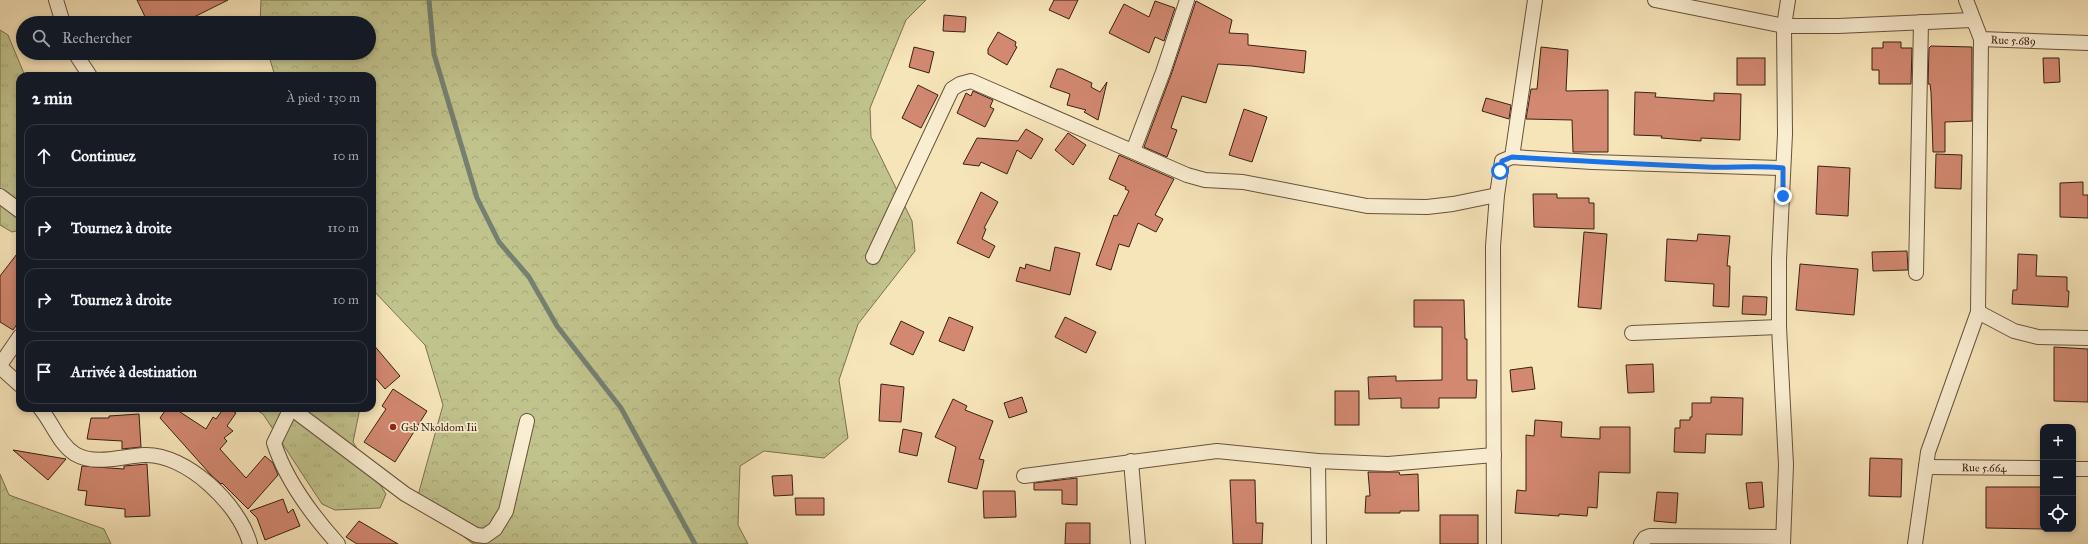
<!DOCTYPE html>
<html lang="fr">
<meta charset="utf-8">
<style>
body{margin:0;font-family:"IM FELL Great Primer",serif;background:#242831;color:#f1f3f6}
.controls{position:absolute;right:12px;bottom:12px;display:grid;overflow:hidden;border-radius:8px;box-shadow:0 2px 6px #0003}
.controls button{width:36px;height:36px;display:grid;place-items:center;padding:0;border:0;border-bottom:1px solid #363941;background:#171b24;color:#f1f3f6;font:20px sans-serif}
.stop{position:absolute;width:12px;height:12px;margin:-9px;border:3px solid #1a73e8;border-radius:50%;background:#fff}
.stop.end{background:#1a73e8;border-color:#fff;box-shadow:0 1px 4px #0008}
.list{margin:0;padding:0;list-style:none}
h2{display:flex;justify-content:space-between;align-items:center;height:52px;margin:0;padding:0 16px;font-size:17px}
h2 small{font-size:13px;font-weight:400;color:#9ea1a6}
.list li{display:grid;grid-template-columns:26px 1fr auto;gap:12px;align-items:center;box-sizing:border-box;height:64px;margin:0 8px 8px;padding:0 8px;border:1px solid #363941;border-radius:12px}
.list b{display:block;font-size:15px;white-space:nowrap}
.list em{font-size:13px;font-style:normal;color:#9ea1a6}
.icon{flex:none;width:22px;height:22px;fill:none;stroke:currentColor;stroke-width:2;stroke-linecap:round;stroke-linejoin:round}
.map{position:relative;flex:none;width:2088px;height:544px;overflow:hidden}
.search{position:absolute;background:#171b24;box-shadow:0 2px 6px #0003;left:16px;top:16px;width:360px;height:44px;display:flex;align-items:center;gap:10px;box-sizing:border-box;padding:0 14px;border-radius:22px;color:#9ea1a6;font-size:15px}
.panel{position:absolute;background:#171b24;box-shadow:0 2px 6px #0003;left:16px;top:72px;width:360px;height:340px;border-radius:12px}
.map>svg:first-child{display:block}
.grass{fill:url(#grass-tufts);stroke:#7c7250}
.forest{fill:url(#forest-crowns);stroke:#7c7250}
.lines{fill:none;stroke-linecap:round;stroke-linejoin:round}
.stream{stroke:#758071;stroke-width:5}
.building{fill:#d28871;stroke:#382113}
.street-casing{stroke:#68523d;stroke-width:16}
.street{stroke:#faeed2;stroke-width:14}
.route{stroke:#1a73e8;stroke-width:5}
.poi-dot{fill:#8f2418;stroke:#faeed2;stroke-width:1.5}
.labels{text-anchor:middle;stroke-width:3.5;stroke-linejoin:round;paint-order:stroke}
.street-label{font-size:11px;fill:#382113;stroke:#faeed2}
.poi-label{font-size:11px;fill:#382113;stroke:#faeed2;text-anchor:start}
</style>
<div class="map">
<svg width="2088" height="544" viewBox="0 0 2088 544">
<defs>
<pattern id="grass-tufts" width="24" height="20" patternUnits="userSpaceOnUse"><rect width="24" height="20" fill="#c1c38d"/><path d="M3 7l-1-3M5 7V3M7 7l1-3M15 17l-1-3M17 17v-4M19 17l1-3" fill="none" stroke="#a7a779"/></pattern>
<pattern id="forest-crowns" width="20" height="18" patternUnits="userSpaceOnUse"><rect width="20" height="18" fill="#c1c38d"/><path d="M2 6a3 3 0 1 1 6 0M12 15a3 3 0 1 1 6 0" fill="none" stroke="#a7a779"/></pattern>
</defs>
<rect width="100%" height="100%" fill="#f7e5ba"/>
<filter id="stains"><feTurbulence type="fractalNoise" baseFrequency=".005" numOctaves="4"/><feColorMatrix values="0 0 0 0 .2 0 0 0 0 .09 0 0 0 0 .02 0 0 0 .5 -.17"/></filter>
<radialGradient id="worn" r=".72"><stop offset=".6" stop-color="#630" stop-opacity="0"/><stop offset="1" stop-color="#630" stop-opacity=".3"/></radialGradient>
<!-- grass -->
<g class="grass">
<path d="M0 30 8 35 25 76H20V230L12 232 0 225Z"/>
<path d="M253 408H360L353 442 386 494 380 508 335 510 322 504 263 414Z"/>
</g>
<!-- forest -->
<g class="forest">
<path d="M261 0H926L906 20 870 108 871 137 912 221 915 251 858 324 839 380 848 438 824 458 764 451 740 466 738 525 748 544H473L417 499 443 405 425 345 372 289V76H275L268 53H369V23H260Z"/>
<path d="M0 474 9 495 104 529 111 544H0Z"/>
</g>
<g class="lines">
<!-- stream -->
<path class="stream" d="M429 0 434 54 477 198 499 242 529 277 557 326 621 408 695 544"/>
</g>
<!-- building -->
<g class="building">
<path d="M137 0H228L182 23H148Z"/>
<path d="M1054 0H1078L1069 19 1049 10Z"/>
<path d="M1155 1 1175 8 1164 41 1155 37 1149 53 1109 33 1124 4 1149 17Z"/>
<path d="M1196 1 1232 20 1229 33 1248 34V45L1306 51 1304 73 1252 66 1218 64 1206 103 1182 96 1171 128 1177 130 1167 157 1144 147 1171 75Z"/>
<path d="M944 15 966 17 965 32 943 31Z"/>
<path d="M998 32 1016 42 1015 46 1017 47 1007 65 988 54V49Z"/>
<path d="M1883 42H1901V48H1912L1911 84H1879V70H1872V48H1883Z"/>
<path d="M1931 46 1972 47V121L1945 122V152H1933L1931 92 1930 84H1928L1929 48Z"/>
<path d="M914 47 934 52 929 73 909 67Z"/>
<path d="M1541 47 1568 50 1566 91 1608 90V152H1573L1572 120 1526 119 1531 89H1537Z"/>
<rect x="1737" y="58" width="28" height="27"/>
<path d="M2043 58H2059L2060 82 2044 83Z"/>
<path d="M1057 69H1062L1092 83 1091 87 1100 92 1107 82 1098 120 1084 112 1086 110 1067 105 1070 94 1050 87Z"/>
<path d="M918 85 938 95 921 128 902 118Z"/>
<path d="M973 91 993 100 990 107 994 109 985 127 957 113 966 93 971 96Z"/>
<path d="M1635 92 1656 93 1655 97 1714 101V93L1741 94 1740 140 1701 138V141L1661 138 1662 136 1634 135Z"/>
<path d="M1486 98 1511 105 1509 119 1482 111Z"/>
<path d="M1244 109 1267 117 1252 162 1229 155Z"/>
<path d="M1026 129 1043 139 1031 159 1017 150 1007 174 981 162 979 166 963 164 977 138 1018 141Z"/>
<path d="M1068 133 1086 145 1073 165 1055 150Z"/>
<path d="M1936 154 1962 155 1961 189 1935 188Z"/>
<path d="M1119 155 1174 179 1155 215 1163 219 1156 232 1138 223 1129 247 1119 244 1111 270 1096 265 1114 215 1117 216 1129 191 1125 189 1126 187 1109 179Z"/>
<path d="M1818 166 1850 168 1848 216 1816 214Z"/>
<path d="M2083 182V195H2088V218L2060 217V183Z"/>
<path d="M981 192 998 202 984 228 986 229 982 239 995 246 989 258 957 243Z"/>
<path d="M1533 194H1557V198H1589V203H1594V229L1534 227Z"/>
<path d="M1584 232 1607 234 1601 309 1578 307Z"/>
<path d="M1698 234 1730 236 1727 266H1730L1729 307 1713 306 1714 284 1665 281 1667 239 1697 241Z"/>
<path d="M1055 247 1080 253 1070 295 1016 281 1020 267 1025 269 1026 264 1050 271Z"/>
<path d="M20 250V320L13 330 0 322V276Z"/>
<path d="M1907 251 1908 270 1873 271 1872 252Z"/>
<path d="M2018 254 2037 255 2036 276 2067 277V291H2069L2068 307 2012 304 2013 290H2017Z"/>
<path d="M1800 264 1858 269 1854 315 1796 310Z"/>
<path d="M1743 296 1767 297 1766 315 1742 314Z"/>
<path d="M1414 300H1464L1465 339H1467V380H1477L1476 398H1439V408H1401V398L1369 399 1368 377 1396 376V381L1442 380V327H1414Z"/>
<path d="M949 317 973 327 964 351 939 341Z"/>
<path d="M1065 317 1096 332 1086 353 1055 337Z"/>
<path d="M901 321 924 332 913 355 890 344Z"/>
<path d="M372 343 400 376 385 389 372 374Z"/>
<path d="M2054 347 2088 349V402L2054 401Z"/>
<path d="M1653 364 1654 392 1628 393 1626 365Z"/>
<path d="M1532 367 1535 389 1512 392 1510 370Z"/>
<path d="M881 384 904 387 901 422 879 421Z"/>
<path d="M393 389 427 411 395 462 364 442 386 409 382 406Z"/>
<rect x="1335" y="391" width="24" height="34"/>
<path d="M1022 397 1027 412 1009 418 1004 403Z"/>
<path d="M1711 397 1743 398 1742 435 1706 434 1705 453 1674 452 1675 428H1680V420H1690V417H1692V403H1711Z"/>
<path d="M953 399 967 406 965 410 993 421 979 459 984 460 977 489 948 482 956 447 935 437Z"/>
<path d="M167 408H174L206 429 213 417 216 419 224 408H228L236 413 227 426 233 431 224 438 227 441 220 449 246 478 265 456 273 463 278 475 248 509 222 483 221 484 211 475 160 418Z"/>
<path d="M139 414 141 447 122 449V441L87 439 91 418H109V416Z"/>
<path d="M1535 420 1562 422 1561 437 1600 439V427H1630V473L1599 472 1597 508 1588 507 1587 516 1559 514V516L1515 513 1517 490 1526 491V435L1534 436Z"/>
<path d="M903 429 922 433 917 456 899 452Z"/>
<path d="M13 450 66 459 48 480Z"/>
<path d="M1870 458 1902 459 1901 497 1869 496Z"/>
<path d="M147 464 150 516 125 517V509L85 505 87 491 78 490 82 466 124 469V466Z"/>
<path d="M1368 472H1399L1400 475 1418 474 1419 511H1400V513H1365L1366 496H1370Z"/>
<path d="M792 475 793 495 774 496 772 476Z"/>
<path d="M1077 478V505L1062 504V490H1034V483Z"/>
<path d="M1230 480H1255L1256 523H1263L1262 544H1233Z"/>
<path d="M1762 482 1764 507 1749 509 1746 483Z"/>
<path d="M1986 487H2043V529L1986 528Z"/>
<path d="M983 491H1015L1016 517 984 518Z"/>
<path d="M1657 492 1678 493 1676 523 1654 521Z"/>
<path d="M795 498H824V515H796Z"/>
<path d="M283 499 288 513 293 509 300 526 265 540 257 518 250 511Z"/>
<rect x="1440" y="515" width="38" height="29"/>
<path d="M359 521 398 544H357L346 537Z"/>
<path d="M1066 523H1090V544H1065Z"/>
</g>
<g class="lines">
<defs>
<g id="street">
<path d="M56 0 63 23"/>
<path d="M1655 0 1784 26H1838L1972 20"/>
<path id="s1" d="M1966 0 1981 39 2088 43"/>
<path d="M75 53 90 76"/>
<path d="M1133 151 1163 72 1187 0"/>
<path d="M1512 157 1535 0"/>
<path d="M0 196 20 211"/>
<path d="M873 257 952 89 960 84 971 81 1187 175 1205 180 1243 182 1367 206 1427 207 1453 204 1497 195"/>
<path d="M1916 273 1921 22"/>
<path d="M1978 312 2014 331 2038 337 2088 338"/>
<path d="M1632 333 1779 327"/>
<path d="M0 365 20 336"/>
<path d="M0 367 20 385"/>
<path d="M40 408C52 422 59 444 75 454 95 466 123 456 144 455 186 453 240 505 250 544"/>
<path d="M291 408 405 494 476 535 485 536 495 529 506 511 527 421"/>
<path d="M291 408 274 443C286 481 312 515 338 544"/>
<path d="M1131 461 1138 544"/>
<path d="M1318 461 1319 544"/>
<path id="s2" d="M1926 467 2043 468"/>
<path d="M2073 469H2088"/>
<path d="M1024 476 1217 451 1318 461 1388 464 1494 455"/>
<path d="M1494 544 1493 246 1497 195 1502 161 1512 157 1592 162 1783 168"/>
<path d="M1641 544 1645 538 1650 536 1783 537"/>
<path d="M1783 544 1786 465 1779 327V259L1785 134 1784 26 1788 0"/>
<path d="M1915 544 1928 452 1978 312 1981 39"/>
</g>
</defs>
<!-- street casing -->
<use href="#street" class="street-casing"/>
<!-- street -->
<use href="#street" class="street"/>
</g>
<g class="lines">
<!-- route -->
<path class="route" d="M1500 171 1502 161 1512 157C1577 161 1642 164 1707 167 1732 168 1758 165 1783 168V196"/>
</g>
<!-- markers -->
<circle class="poi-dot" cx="393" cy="427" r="4"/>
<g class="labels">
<!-- street labels -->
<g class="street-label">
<text dy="4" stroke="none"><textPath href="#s1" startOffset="74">Rue 5.689</textPath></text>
<text dy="4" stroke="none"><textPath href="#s2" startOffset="58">Rue 5.664</textPath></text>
</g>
<!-- poi labels -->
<g class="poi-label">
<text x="401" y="431">Gsb Nkoldom Iii</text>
</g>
</g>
<rect width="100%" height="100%" filter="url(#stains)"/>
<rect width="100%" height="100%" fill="url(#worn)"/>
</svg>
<div class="controls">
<button>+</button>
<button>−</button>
<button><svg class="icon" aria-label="locate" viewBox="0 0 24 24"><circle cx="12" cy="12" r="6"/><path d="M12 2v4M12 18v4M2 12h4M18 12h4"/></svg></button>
</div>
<div class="stop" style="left:1500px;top:171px"></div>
<div class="stop end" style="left:1783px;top:196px"></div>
<div class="search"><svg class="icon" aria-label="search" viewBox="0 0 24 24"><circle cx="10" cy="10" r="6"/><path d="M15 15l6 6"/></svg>Rechercher</div>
<section class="panel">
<h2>2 min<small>À pied · 130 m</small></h2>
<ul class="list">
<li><svg class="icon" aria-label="ahead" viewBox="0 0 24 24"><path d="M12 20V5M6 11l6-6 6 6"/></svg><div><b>Continuez</b></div><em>10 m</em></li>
<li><svg class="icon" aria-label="right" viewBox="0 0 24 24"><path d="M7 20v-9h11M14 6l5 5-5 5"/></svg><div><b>Tournez à droite</b></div><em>110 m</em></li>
<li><svg class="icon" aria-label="right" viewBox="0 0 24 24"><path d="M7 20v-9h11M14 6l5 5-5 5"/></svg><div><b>Tournez à droite</b></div><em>10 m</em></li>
<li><svg class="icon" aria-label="arrive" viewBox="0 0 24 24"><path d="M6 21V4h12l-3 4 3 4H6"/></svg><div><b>Arrivée à destination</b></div></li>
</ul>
</section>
</div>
